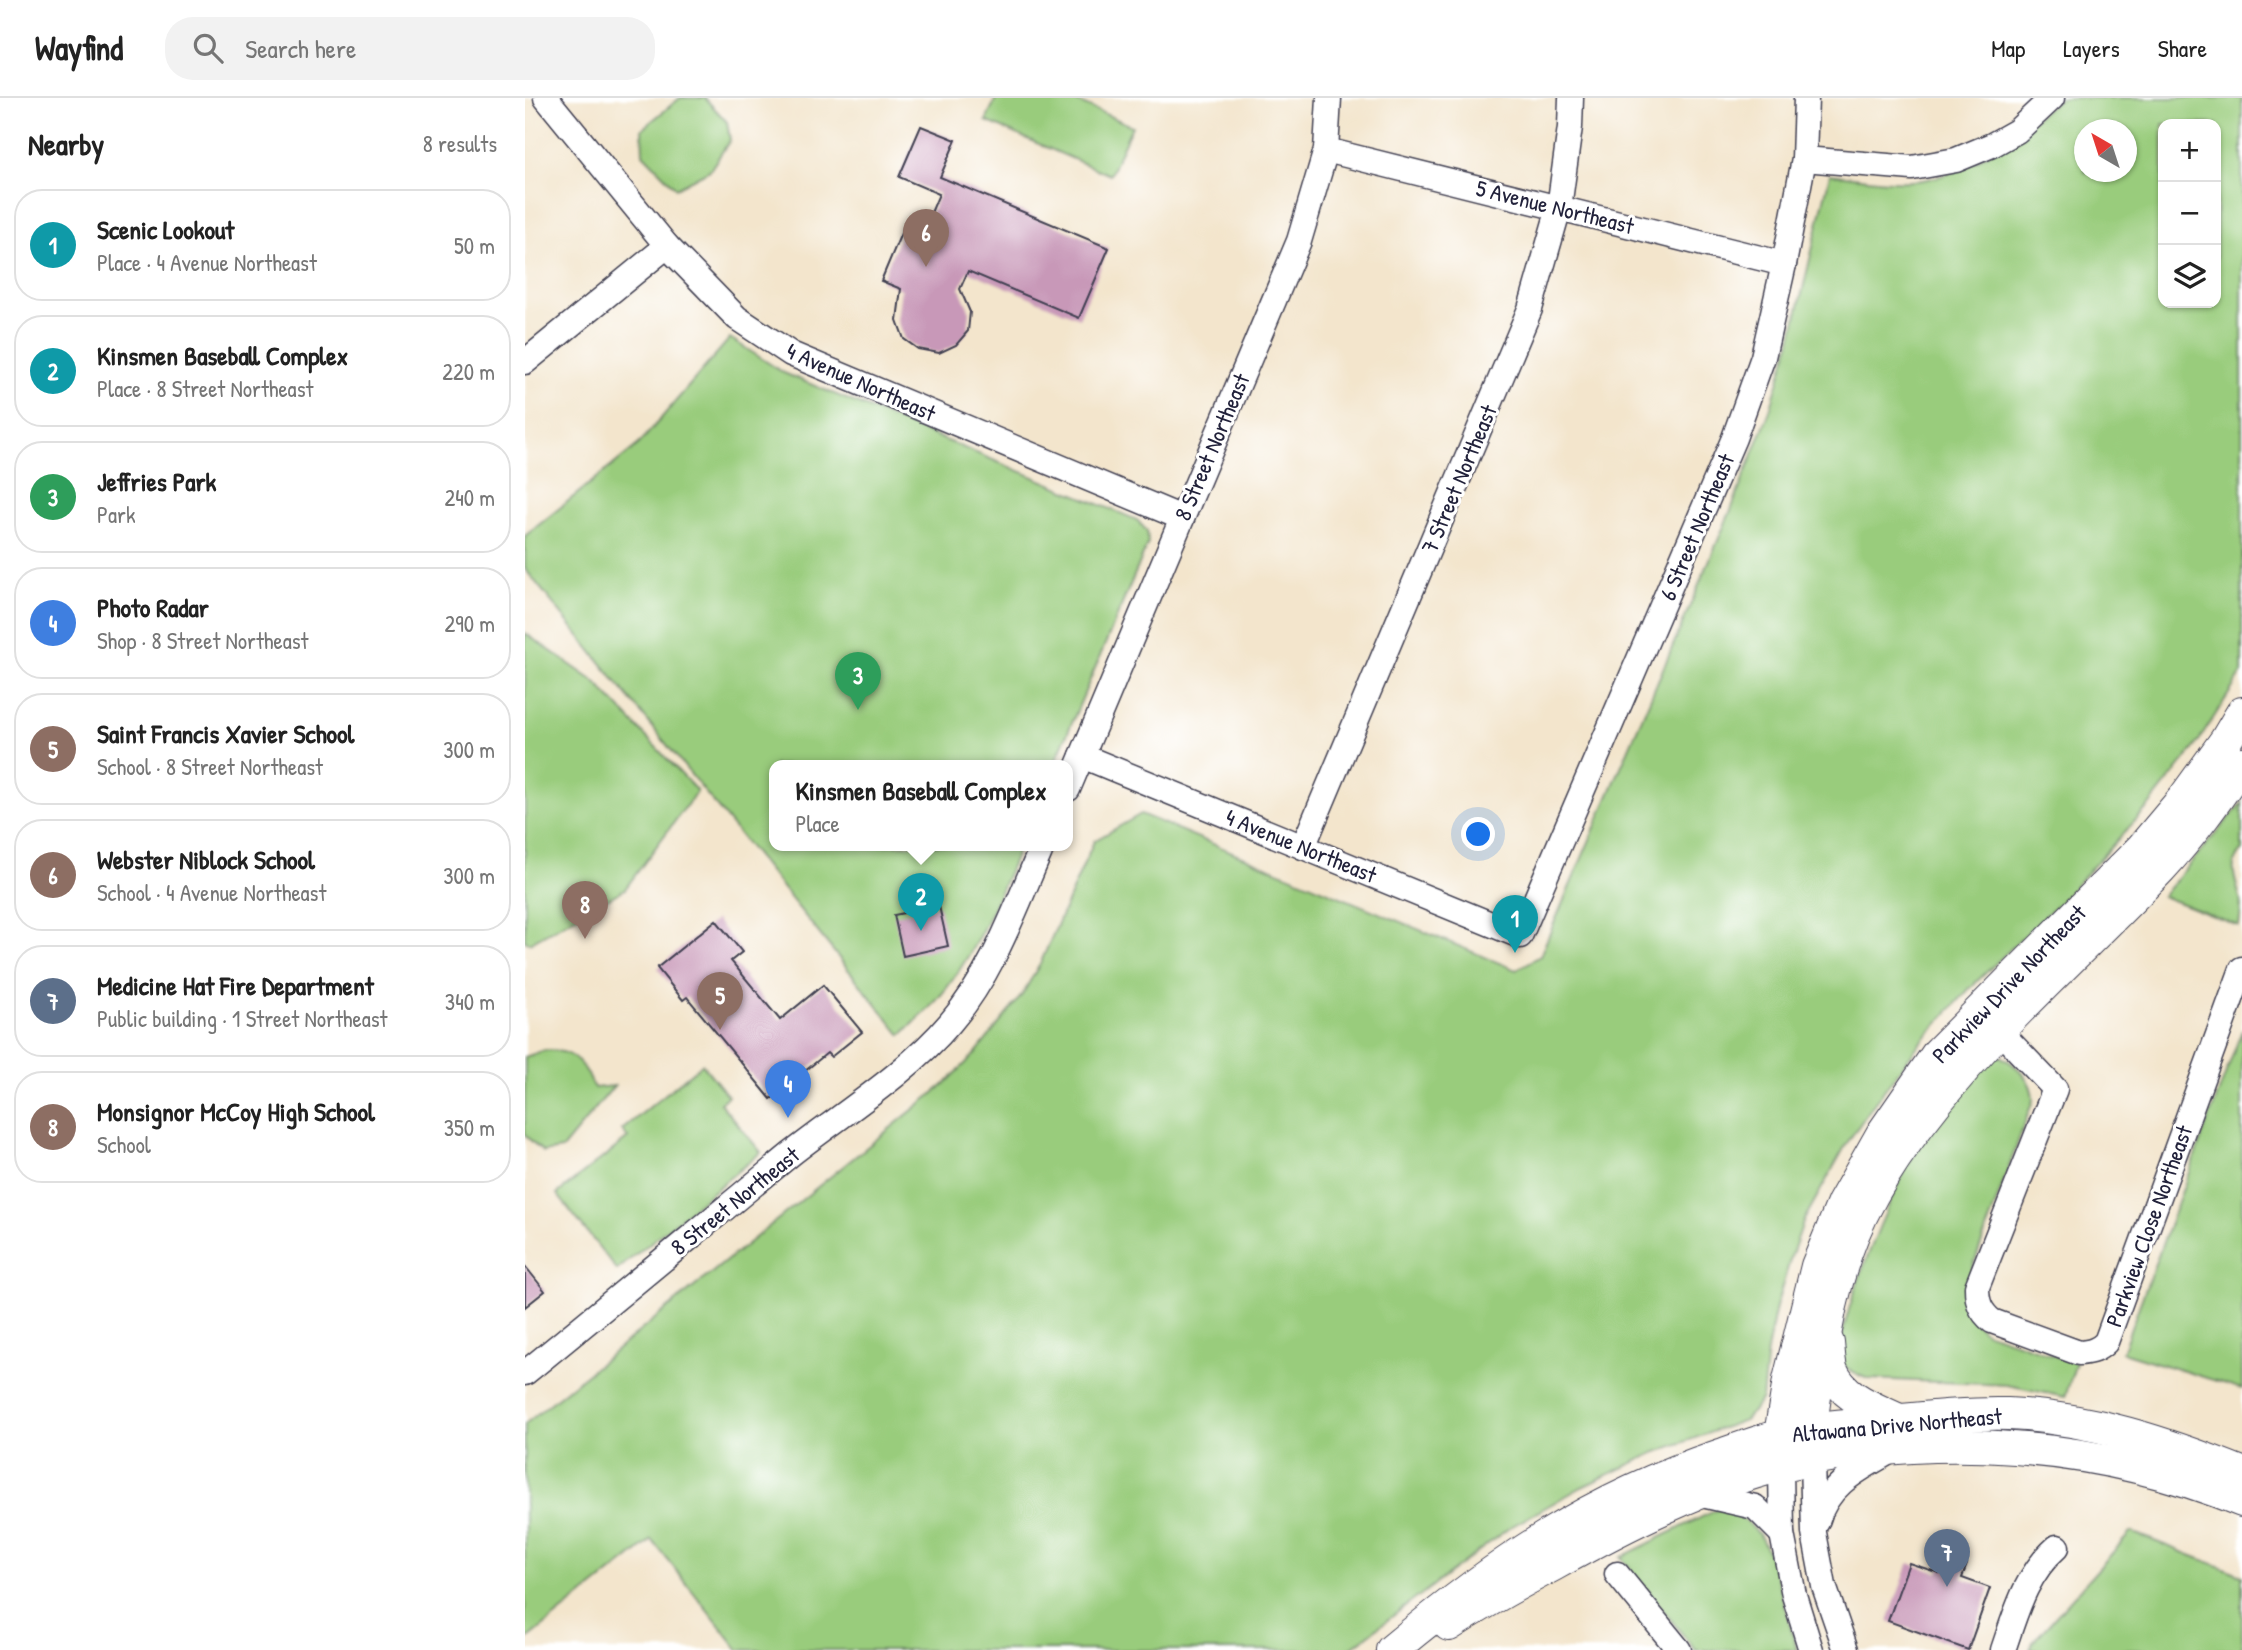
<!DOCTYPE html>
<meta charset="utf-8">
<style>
body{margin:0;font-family:"Patrick Hand",sans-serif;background:#f2f2f2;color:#222}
.controls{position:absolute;right:21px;top:21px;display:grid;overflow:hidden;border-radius:14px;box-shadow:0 2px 5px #0004}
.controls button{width:63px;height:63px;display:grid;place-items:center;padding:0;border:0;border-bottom:2px solid #e0e0e0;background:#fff;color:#222;font:35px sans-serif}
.compass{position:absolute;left:1549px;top:21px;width:63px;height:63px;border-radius:50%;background:#fff;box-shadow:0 2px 5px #0004;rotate:321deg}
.you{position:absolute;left:954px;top:737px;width:24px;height:24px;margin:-18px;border:5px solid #fff;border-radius:50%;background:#1a73e8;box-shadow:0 0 0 10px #1a73e833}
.badge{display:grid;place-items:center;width:46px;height:46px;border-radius:50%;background:#d1495b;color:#fff;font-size:23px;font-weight:700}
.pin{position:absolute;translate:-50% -58px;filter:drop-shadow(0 2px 4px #0008)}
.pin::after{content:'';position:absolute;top:37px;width:24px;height:21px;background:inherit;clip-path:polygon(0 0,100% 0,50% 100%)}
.popup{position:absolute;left:244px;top:662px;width:304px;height:91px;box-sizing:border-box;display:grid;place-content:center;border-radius:14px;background:#fff;filter:drop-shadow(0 2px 5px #0005);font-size:23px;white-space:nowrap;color:#767676}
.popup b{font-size:26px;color:#222}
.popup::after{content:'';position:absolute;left:50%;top:100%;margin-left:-14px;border:14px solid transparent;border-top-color:#fff}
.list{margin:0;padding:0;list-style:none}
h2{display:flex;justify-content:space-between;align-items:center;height:91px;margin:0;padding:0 28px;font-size:30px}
h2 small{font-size:23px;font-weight:400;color:#767676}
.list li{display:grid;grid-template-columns:46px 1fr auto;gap:21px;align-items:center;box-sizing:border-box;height:112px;margin:0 14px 14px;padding:0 14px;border:2px solid #e0e0e0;border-radius:28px}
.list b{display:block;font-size:26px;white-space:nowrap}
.list p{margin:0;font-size:23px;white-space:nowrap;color:#767676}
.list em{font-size:23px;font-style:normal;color:#767676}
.icon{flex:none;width:38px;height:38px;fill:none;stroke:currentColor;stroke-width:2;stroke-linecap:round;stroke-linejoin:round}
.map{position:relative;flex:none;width:1717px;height:1552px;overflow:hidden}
header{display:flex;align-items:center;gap:42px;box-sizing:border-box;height:98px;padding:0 35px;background:#fff;border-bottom:2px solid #e0e0e0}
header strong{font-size:33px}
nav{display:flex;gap:38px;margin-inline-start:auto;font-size:24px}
.search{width:490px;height:63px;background:#f2f2f2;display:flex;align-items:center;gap:18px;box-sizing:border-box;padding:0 24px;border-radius:28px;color:#767676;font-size:26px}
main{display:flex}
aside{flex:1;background:#fff}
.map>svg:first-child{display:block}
.green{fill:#99cc7c;stroke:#5e775c;stroke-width:2;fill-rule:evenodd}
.building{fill:#c898b8}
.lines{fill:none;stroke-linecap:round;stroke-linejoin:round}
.minor-casing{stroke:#413f51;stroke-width:27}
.major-casing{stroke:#413f51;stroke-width:34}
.minor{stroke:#fff;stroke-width:24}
.major{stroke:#fff;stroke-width:32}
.labels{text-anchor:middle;stroke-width:6;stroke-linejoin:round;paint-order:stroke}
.street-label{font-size:23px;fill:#22223b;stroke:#fff}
</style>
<header>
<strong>Wayfind</strong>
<div class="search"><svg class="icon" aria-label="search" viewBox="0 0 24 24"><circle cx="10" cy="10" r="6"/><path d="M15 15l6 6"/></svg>Search here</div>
<nav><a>Map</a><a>Layers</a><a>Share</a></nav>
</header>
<main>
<aside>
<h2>Nearby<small>8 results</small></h2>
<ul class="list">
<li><span class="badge" style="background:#0f9aa8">1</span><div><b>Scenic Lookout</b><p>Place · 4 Avenue Northeast</p></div><em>50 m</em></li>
<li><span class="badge" style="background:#0f9aa8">2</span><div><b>Kinsmen Baseball Complex</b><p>Place · 8 Street Northeast</p></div><em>220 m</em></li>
<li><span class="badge" style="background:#2e9e5b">3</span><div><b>Jeffries Park</b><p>Park</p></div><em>240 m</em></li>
<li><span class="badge" style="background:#3f7fe0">4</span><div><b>Photo Radar</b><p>Shop · 8 Street Northeast</p></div><em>290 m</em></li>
<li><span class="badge" style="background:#8d6e63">5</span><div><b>Saint Francis Xavier School</b><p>School · 8 Street Northeast</p></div><em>300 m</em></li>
<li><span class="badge" style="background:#8d6e63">6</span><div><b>Webster Niblock School</b><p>School · 4 Avenue Northeast</p></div><em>300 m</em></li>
<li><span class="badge" style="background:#5c6f8a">7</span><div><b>Medicine Hat Fire Department</b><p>Public building · 1 Street Northeast</p></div><em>340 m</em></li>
<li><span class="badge" style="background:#8d6e63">8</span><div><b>Monsignor McCoy High School</b><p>School</p></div><em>350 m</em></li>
</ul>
</aside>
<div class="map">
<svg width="1717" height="1552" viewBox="0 0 1717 1552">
<rect width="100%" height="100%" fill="#fff"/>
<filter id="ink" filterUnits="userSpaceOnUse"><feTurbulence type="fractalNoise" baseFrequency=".0143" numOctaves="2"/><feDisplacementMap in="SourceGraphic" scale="14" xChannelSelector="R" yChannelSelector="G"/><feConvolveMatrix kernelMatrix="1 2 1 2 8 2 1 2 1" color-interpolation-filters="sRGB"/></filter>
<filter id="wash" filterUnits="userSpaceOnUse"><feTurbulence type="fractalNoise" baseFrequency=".00686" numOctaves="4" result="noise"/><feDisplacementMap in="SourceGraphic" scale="28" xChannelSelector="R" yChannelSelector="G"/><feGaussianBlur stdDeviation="1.57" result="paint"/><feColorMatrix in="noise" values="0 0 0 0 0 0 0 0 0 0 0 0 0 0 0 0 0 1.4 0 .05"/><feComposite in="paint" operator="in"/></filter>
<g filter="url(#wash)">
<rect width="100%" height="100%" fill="#f3e5cc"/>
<!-- green -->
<g class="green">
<path d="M155 0H180L202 24 205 42 185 72 151 90 118 56 117 31Z"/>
<path d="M471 0H544L607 28 585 77 461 23Z"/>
<path d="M1535 0H1717V575L1670 649 1622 710 1534 805 1445 890 1395 945 1348 1007 1322 1045 1279 1122 1266 1159 1251 1209 1242 1253 1237 1301 1220 1322 1129 1355 1057 1389 984 1430 823 1552H214L127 1442 0 1543V1326L421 985 450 956 497 897 516 864 569 743 616 716 991 872 1015 858 1206 412 1244 315 1265 246 1305 76C1331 79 1360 85 1386 83 1446 80 1490 35 1535 0ZM1638 26H1691V205H1638ZM1560 32H1602V74H1560Z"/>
<path d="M205 240 259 275 612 422 622 433 623 445 529 667H249V747H495C472 801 450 859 411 903 400 915 388 926 376 937L0 471V438L114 346Z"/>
<path d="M0 535 70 584 172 693 100 791 4 845 0 843Z"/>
<path d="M1717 705V752C1702 767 1711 782 1715 800 1717 809 1715 819 1714 828L1637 798Z"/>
<path d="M1717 932V1291L1597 1254Z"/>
<path d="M20 952C49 952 59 964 69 990L89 988 37 1051 18 1054 0 1037V959Z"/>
<path d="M1473 957C1491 966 1508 981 1508 1002L1440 1191 1442 1208 1449 1223 1460 1234 1551 1265 1540 1299 1482 1287 1344 1281C1335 1278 1322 1274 1317 1265 1304 1238 1372 1082 1390 1055 1412 1022 1438 992 1462 961Z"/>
<path d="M177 966 203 998 195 1005 236 1054 92 1172 32 1096 103 1040 97 1032Z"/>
<path d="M1193 1411 1208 1415 1222 1424 1234 1436 1247 1462 1272 1552H1170L1096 1459Z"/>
<path d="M1606 1434 1717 1477V1552H1505L1507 1545Z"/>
</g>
<g id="blocks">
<!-- building -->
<g class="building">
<path d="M396 28 431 42 415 79 584 150 554 220 443 173 435 191 445 214 443 233 431 247 414 255 393 251 379 241 372 222 376 191 356 183 382 121 400 129 414 96 374 79Z"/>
<path d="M414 808 423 848 378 858 369 817Z"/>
<path d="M191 822 217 854 206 863 255 922 298 887 337 934 306 959 302 955 246 1001 162 899 158 902 132 870Z"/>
<path d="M0 1168 20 1193 0 1209Z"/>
<path d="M1420 1458 1442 1466 1437 1480 1465 1490 1443 1552 1363 1523 1384 1465 1414 1475Z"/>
</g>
</g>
</g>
<g filter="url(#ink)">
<use href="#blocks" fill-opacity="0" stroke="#413f51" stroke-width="2"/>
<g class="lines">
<defs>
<g id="minor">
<path d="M21 0 142 148 212 220 266 256 657 420"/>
<path d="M801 52 1259 166"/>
<path d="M1279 61 1387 70 1431 62 1467 47 1492 33 1527 0"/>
<path d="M0 264 142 148"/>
<path d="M557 658 995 838 1209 340 1238 259 1259 166 1279 61 1281 0"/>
<path d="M543 691 774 143 801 52 804 0"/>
<path d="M778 749 1005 211 1034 110 1045 29 1046 0"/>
<path d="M1462 920 1530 991 1452 1189C1452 1204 1455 1213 1467 1223L1554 1255C1566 1254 1573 1252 1581 1244L1717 871"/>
<path d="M0 1275C89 1203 177 1129 266 1056 317 1016 384 974 425 925 469 874 491 808 518 747"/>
<path d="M1287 1362 1289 1435 1299 1488 1321 1552"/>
<path d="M1256 1368 1257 1436 1269 1497 1286 1552"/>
<path d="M1173 1396 1230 1409 1257 1436"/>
<path d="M1292 1424C1302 1386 1335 1371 1366 1353"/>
<path d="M1092 1476 1154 1552"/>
<path d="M1478 1552C1491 1514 1501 1476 1532 1449"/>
</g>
<g id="major">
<path d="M1303 1245C1304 1254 1304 1265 1307 1273 1318 1300 1349 1310 1374 1322"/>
<path d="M1286 1352C1285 1322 1291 1292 1296 1263 1301 1226 1309 1190 1321 1155 1340 1100 1374 1051 1410 1006 1478 920 1561 849 1636 770 1667 737 1692 701 1717 665"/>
<path d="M1256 1368 1255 1337 1264 1282 1292 1168 1318 1105 1357 1036 1413 955 1617 750 1659 700 1701 642 1717 615"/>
<path d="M924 1527C958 1505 994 1485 1030 1466 1098 1428 1182 1385 1258 1367 1410 1333 1573 1344 1717 1403"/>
<path d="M867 1552C972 1465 1066 1400 1196 1357 1216 1350 1236 1342 1257 1337 1289 1329 1323 1327 1356 1324 1398 1320 1440 1315 1483 1316 1564 1319 1642 1345 1717 1375"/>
</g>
</defs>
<!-- minor casing -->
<use href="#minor" class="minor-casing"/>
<!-- major casing -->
<use href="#major" class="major-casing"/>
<!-- minor -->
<use href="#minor" class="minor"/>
<!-- major -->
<use href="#major" class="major"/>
</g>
</g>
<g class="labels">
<!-- street labels -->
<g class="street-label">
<text transform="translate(1030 109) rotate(14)" y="8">5 Avenue Northeast</text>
<text transform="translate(336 284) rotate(24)" y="8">4 Avenue Northeast</text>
<text transform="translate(687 349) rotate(-67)" y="8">8 Street Northeast</text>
<text transform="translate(934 381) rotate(-67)" y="8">7 Street Northeast</text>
<text transform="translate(1172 429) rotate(-67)" y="8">6 Street Northeast</text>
<text transform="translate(776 748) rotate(22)" y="8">4 Avenue Northeast</text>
<text transform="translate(1484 886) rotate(-46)" y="8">Parkview Drive Northeast</text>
<text transform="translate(210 1103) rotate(-39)" y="8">8 Street Northeast</text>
<text transform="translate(1624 1128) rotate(-70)" y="8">Parkview Close Northeast</text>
<text transform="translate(1372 1327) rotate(-5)" y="8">Altawana Drive Northeast</text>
</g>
</g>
</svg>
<div class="controls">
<button>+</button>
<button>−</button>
<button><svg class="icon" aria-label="layers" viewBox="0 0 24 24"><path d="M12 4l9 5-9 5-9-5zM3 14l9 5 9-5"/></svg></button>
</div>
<svg class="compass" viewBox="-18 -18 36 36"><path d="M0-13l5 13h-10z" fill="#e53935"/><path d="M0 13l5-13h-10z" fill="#767676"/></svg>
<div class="you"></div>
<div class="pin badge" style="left:990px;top:855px;background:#0f9aa8">1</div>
<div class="pin badge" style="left:396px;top:833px;background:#0f9aa8">2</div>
<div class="popup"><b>Kinsmen Baseball Complex</b>Place</div>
<div class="pin badge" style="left:333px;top:612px;background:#2e9e5b">3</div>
<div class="pin badge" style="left:263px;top:1020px;background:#3f7fe0">4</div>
<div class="pin badge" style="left:195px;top:932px;background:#8d6e63">5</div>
<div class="pin badge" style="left:401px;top:169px;background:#8d6e63">6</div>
<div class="pin badge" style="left:1422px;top:1489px;background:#5c6f8a">7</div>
<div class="pin badge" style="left:60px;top:841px;background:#8d6e63">8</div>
</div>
</main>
